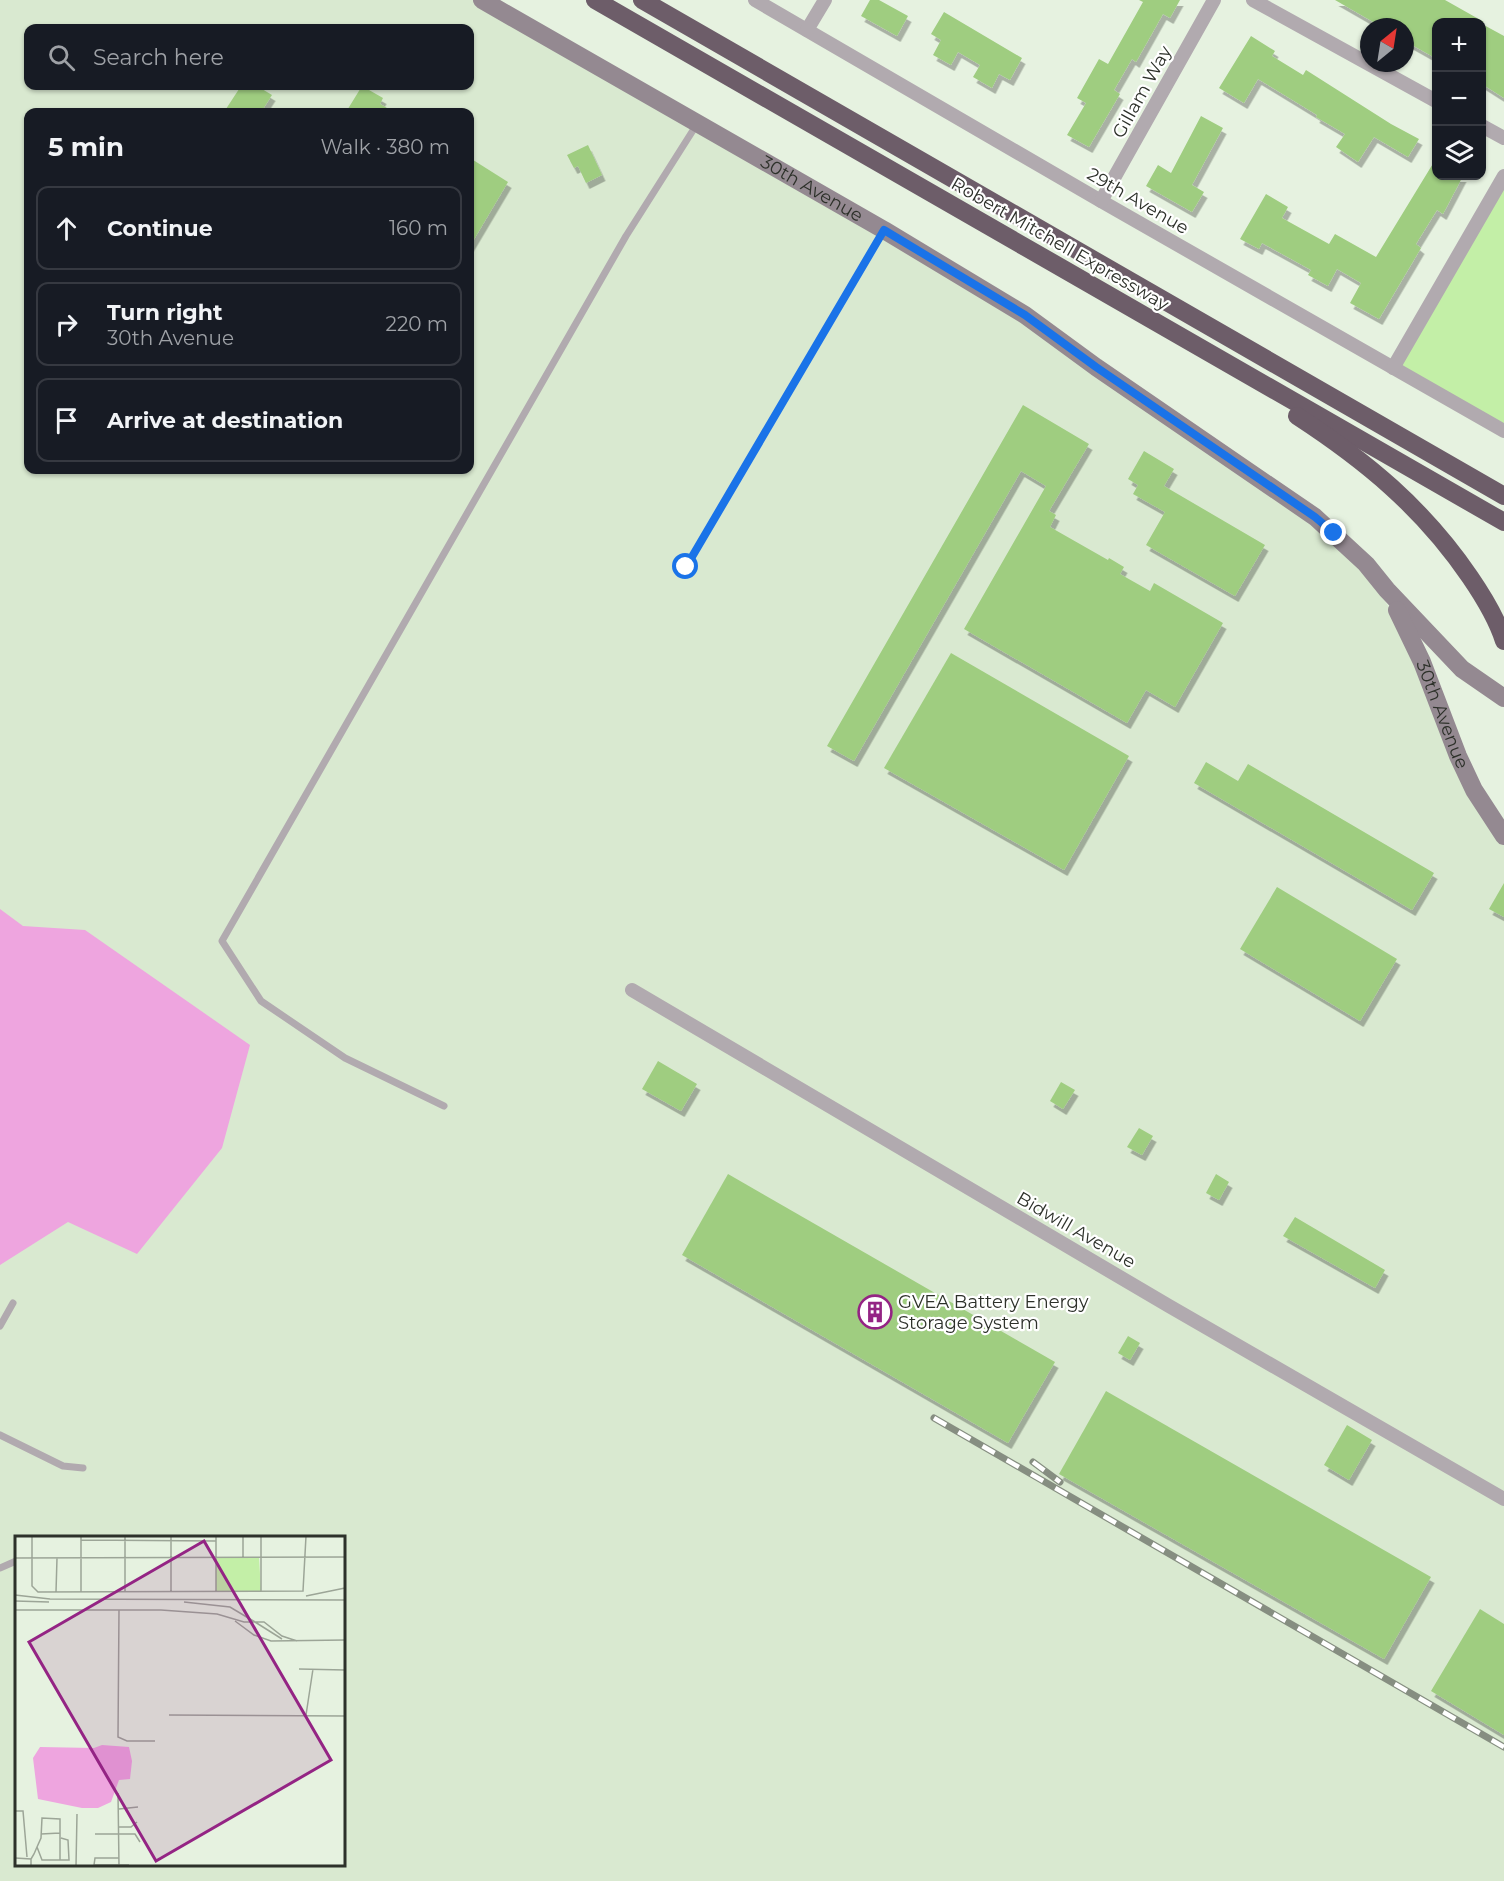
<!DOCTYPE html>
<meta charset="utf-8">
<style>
body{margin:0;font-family:Montserrat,sans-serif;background:#20242c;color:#f1f3f6}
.controls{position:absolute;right:18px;top:18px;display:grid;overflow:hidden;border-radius:12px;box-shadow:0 2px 4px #0004}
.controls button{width:54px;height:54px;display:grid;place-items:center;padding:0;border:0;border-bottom:2px solid #363941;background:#171b24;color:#f1f3f6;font:30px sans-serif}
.compass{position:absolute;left:1360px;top:18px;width:54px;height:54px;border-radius:50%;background:#171b24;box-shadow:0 2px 4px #0004;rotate:30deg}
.stop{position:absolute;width:18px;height:18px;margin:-14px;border:4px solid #1a73e8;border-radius:50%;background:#fff}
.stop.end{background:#1a73e8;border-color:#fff;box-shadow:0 2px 6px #0008}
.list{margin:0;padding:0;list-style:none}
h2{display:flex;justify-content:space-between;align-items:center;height:78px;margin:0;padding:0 24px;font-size:26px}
h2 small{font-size:20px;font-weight:400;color:#9ea1a6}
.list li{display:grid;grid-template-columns:39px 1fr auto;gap:18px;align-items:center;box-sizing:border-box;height:84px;margin:0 12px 12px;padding:0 12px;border:2px solid #363941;border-radius:12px}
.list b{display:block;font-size:22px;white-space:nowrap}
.list p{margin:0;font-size:20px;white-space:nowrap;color:#9ea1a6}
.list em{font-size:20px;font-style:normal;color:#9ea1a6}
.icon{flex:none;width:33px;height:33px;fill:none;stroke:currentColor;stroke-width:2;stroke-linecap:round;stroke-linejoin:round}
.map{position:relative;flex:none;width:1504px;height:1881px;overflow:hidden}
.search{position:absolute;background:#171b24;box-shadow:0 2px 4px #0004;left:24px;top:24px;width:450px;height:66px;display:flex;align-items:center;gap:15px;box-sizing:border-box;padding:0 21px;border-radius:12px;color:#9ea1a6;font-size:22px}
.panel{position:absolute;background:#171b24;box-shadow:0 2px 4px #0004;left:24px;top:108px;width:450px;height:366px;border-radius:12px}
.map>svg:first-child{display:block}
.built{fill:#d9e9d0;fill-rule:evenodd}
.green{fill:#c3efa7}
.water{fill:#eea5df}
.building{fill:#9fcd80;filter:url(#shadow)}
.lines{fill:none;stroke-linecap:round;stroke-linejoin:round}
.path{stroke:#a2ab9d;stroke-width:3;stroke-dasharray:4.5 4.5;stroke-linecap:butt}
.lane{stroke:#b1aaaf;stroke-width:7}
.street{stroke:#b1aaaf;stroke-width:14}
.secondary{stroke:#948991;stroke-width:18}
.highway{stroke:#6d5d69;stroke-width:18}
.rail-casing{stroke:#868e81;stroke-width:7}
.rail{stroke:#fff;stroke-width:4.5;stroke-dasharray:14;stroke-linecap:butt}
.route{stroke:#1a73e8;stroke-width:8}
.labels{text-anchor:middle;stroke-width:4.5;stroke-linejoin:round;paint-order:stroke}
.street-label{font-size:18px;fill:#2d312a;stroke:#fff}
.poi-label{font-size:18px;fill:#2d312a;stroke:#fff;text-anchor:start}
.inset-road{fill:none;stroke:#9ca597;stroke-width:1.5}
.view{fill:#942484;fill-opacity:0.15;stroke:#942484;stroke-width:3}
.inset-edge{fill:none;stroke:#2d312a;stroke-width:3}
</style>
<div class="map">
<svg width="1504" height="1881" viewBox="0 0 1504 1881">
<defs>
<filter id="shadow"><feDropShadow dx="3.5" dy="6" stdDeviation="0" flood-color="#0004"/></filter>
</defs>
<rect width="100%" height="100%" fill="#e6f2e0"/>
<!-- built -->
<path class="built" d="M0 0H477L997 302 1293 509 1362 569 1399 621 1504 839V1881H0ZM28 28H470V86H28ZM28 112H470V470H28ZM16 1538H344V1864H16Z"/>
<!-- green -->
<path class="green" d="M1504 176V431L1393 368Z"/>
<!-- water -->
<path class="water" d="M0 909 23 926 85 930 250 1045 222 1148 137 1254 68 1222 0 1265Z"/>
<!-- building -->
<g class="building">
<path d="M870 0H879L908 16 897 36 861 16Z"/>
<path d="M1139 0H1180L1170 18 1163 14 1136 62 1132 59 1114 90 1120 94 1089 147 1067 135 1086 103 1077 98 1099 59 1108 64 1143 2Z"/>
<path d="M1335 0H1445L1484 22H1437V59L1405 41V27H1382Z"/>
<path d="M944 12 1022 58 1010 80 999 74 992 88 973 77 980 65 958 52 951 65 933 55 941 40 931 34Z"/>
<path d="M1482 24 1504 36V98L1482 84Z"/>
<path d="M1251 36 1275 51 1272 56 1303 75 1306 70 1391 124 1419 139 1408 157 1374 137 1358 162 1336 147 1345 134 1316 117 1317 115 1258 79 1244 103 1219 88Z"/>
<path d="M241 86H257L272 95 261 112H224Z"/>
<path d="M362 86 383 98 380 104 394 112H346Z"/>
<path d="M1201 116 1223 128 1192 185 1204 192 1192 212 1146 186 1158 165 1171 173Z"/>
<path d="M588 145 602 175 586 183 578 166 574 168 567 155Z"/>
<path d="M1437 157V176H1463L1443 214 1437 210 1416 244 1421 248 1379 319 1350 303 1361 283 1337 269 1328 286 1308 275 1311 270 1262 243 1259 249 1240 239 1266 194 1288 207 1282 218 1329 244 1335 234 1376 257Z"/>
<path d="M470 158 508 182 470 246Z"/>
<path d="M1023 405 1089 444 1049 511 1056 515 1050 527 1108 560 1109 558 1124 567 1120 574 1150 591 1154 583 1223 623 1175 707 1146 690 1127 723 964 629 1046 486 1021 471 854 761 827 746Z"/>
<path d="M1144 451 1174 469 1164 486 1265 545 1235 596 1146 545 1165 512 1133 494 1138 485 1128 479Z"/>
<path d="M951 653 1129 756 1064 870 884 768Z"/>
<path d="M1206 762 1238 781 1248 764 1434 873 1412 910 1194 783Z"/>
<path d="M1504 883V917L1489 909Z"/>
<path d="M1277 887 1397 959 1360 1021 1240 949Z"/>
<path d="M658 1061 697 1084 681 1111 642 1089Z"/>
<path d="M1061 1082 1075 1090 1063 1109 1050 1101Z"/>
<path d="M1139 1128 1153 1136 1142 1155 1127 1147Z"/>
<path d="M728 1174 1055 1362 1008 1443 682 1255Z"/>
<path d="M1216 1174 1229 1182 1219 1200 1206 1193Z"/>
<path d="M1295 1217 1385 1270 1375 1288 1283 1236Z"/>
<path d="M1128 1336 1140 1343 1130 1360 1118 1353Z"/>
<path d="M1106 1391 1431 1577 1384 1659 1059 1474Z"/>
<path d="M1347 1425 1372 1440 1349 1480 1324 1465Z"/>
<path d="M1480 1609 1504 1624V1735L1431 1691Z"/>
</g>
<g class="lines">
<!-- path -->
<path class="path" d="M686 567 875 245"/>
<!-- lane -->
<g class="lane">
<path d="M444 1106 345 1058 261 1001 222 941 626 236 697 124"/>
<path d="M0 1326 13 1303"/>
<path d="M0 1435 63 1466 83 1468"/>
<path d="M0 1568 16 1561"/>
</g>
<!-- street -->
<g class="street">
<path d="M755 0 1101 201 1504 431"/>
<path d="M1253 0 1436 101"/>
<path d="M807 30 825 0"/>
<path d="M1482 126 1504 138"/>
<path d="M1101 201 1214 0"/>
<path d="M1393 368 1504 176"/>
<path d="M632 990 1169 1306 1504 1499"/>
</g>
<!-- secondary -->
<g class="secondary">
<path id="s1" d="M482 0 884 230 1025 315 1096 367 1315 517 1366 564 1387 590 1462 669 1504 698"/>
<path id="s2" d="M1397 610 1422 662 1458 756 1474 790 1504 836"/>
</g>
<!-- highway -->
<g class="highway">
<path d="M595 0 1504 522"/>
<path d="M642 0 1504 496"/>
<path d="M1297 416C1366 461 1423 508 1470 577 1483 596 1497 619 1504 641"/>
</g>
<defs>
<g id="rail">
<path d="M934 1418 1504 1747"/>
<path d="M1033 1462 1060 1482"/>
</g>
</defs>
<!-- rail casing -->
<use href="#rail" class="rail-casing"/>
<!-- rail -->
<use href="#rail" class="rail"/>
</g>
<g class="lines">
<!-- route -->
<path class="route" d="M686 567 884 230 1025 315 1096 367 1315 517 1334 533"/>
</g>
<!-- icons -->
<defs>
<symbol id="building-ring" viewBox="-11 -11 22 22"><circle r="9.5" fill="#fff" stroke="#942484" stroke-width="1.5"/><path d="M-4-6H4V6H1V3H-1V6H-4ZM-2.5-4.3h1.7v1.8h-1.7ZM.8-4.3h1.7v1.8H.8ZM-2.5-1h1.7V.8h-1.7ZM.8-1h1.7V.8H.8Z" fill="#942484"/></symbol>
</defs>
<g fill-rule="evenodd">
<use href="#building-ring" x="856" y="1293" width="38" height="38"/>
</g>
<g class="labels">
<!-- street labels -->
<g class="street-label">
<text transform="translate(1142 92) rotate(-61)" y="6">Gillam Way</text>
<text dy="6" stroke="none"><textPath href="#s1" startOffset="380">30th Avenue</textPath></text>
<text transform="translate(1138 201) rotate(30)" y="6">29th Avenue</text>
<text transform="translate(1060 244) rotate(30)" y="6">Robert Mitchell Expressway</text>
<text dy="6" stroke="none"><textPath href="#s2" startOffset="114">30th Avenue</textPath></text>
<text transform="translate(1076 1230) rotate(30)" y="6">Bidwill Avenue</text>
</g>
<!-- poi labels -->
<g class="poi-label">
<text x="898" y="1308">GVEA Battery Energy<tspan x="898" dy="21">Storage System</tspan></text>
</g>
</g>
<!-- overview -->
<g transform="translate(15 1536)">
<rect width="330" height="330" fill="#e6f2e0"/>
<path d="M201 21 244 22 246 55H201Z" fill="#c3efa7"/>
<path d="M87 209 114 211 117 225 115 243 104 244 96 266 83 272H67L23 263 18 222 25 211 79 212Z" fill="#eea5df"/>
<path class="inset-road" d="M17 0V50L23 56 288 55 291 0M66 0V56M110 0V55M156 0V55M201 0V55M228 0V21M66 4 201 5M0 22 330 21M246 55V0M41 56 42 22M0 59 35 63 330 64M291 60 330 52M0 65 34 66M169 66 215 71 240 86M0 74H146L202 78 229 86H249L267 100 282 105M104 74 103 201 112 205H140M220 85 239 99 256 105 330 104M240 86 267 103M284 133 330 134M154 179 330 180M291 179 298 133M103 257 104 330M104 273 123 271M0 275H8L12 321M104 291H116L122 286M26 298 45 297M80 298H120L125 306M0 322 16 323V330M16 323 19 318 22 311 26 302 27 282 45 283V324H27L22 311M45 324H54L53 304 46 302M79 329H114M79 329 80 322H104M61 330 62 278"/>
<path class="view" d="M189 5 316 224 141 325 14 106Z"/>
<rect width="330" height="330" class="inset-edge"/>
</g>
</svg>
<div class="controls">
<button>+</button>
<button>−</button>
<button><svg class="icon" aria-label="layers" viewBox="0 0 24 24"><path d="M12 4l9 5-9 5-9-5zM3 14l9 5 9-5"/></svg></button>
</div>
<svg class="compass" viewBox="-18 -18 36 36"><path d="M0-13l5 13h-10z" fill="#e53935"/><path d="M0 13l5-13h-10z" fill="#9ea1a6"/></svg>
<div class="stop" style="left:686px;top:567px"></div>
<div class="stop end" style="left:1334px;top:533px"></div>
<div class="search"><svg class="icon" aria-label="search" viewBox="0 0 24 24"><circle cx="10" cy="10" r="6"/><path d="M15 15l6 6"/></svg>Search here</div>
<section class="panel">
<h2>5 min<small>Walk · 380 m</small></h2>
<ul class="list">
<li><svg class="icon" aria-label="ahead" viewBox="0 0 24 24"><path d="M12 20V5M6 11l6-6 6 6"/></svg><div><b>Continue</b></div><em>160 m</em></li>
<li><svg class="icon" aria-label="right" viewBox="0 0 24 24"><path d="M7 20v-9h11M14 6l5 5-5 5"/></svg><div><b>Turn right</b><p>30th Avenue</p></div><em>220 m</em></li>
<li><svg class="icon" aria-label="arrive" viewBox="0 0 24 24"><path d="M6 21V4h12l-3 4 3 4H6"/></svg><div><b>Arrive at destination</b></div></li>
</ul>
</section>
</div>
